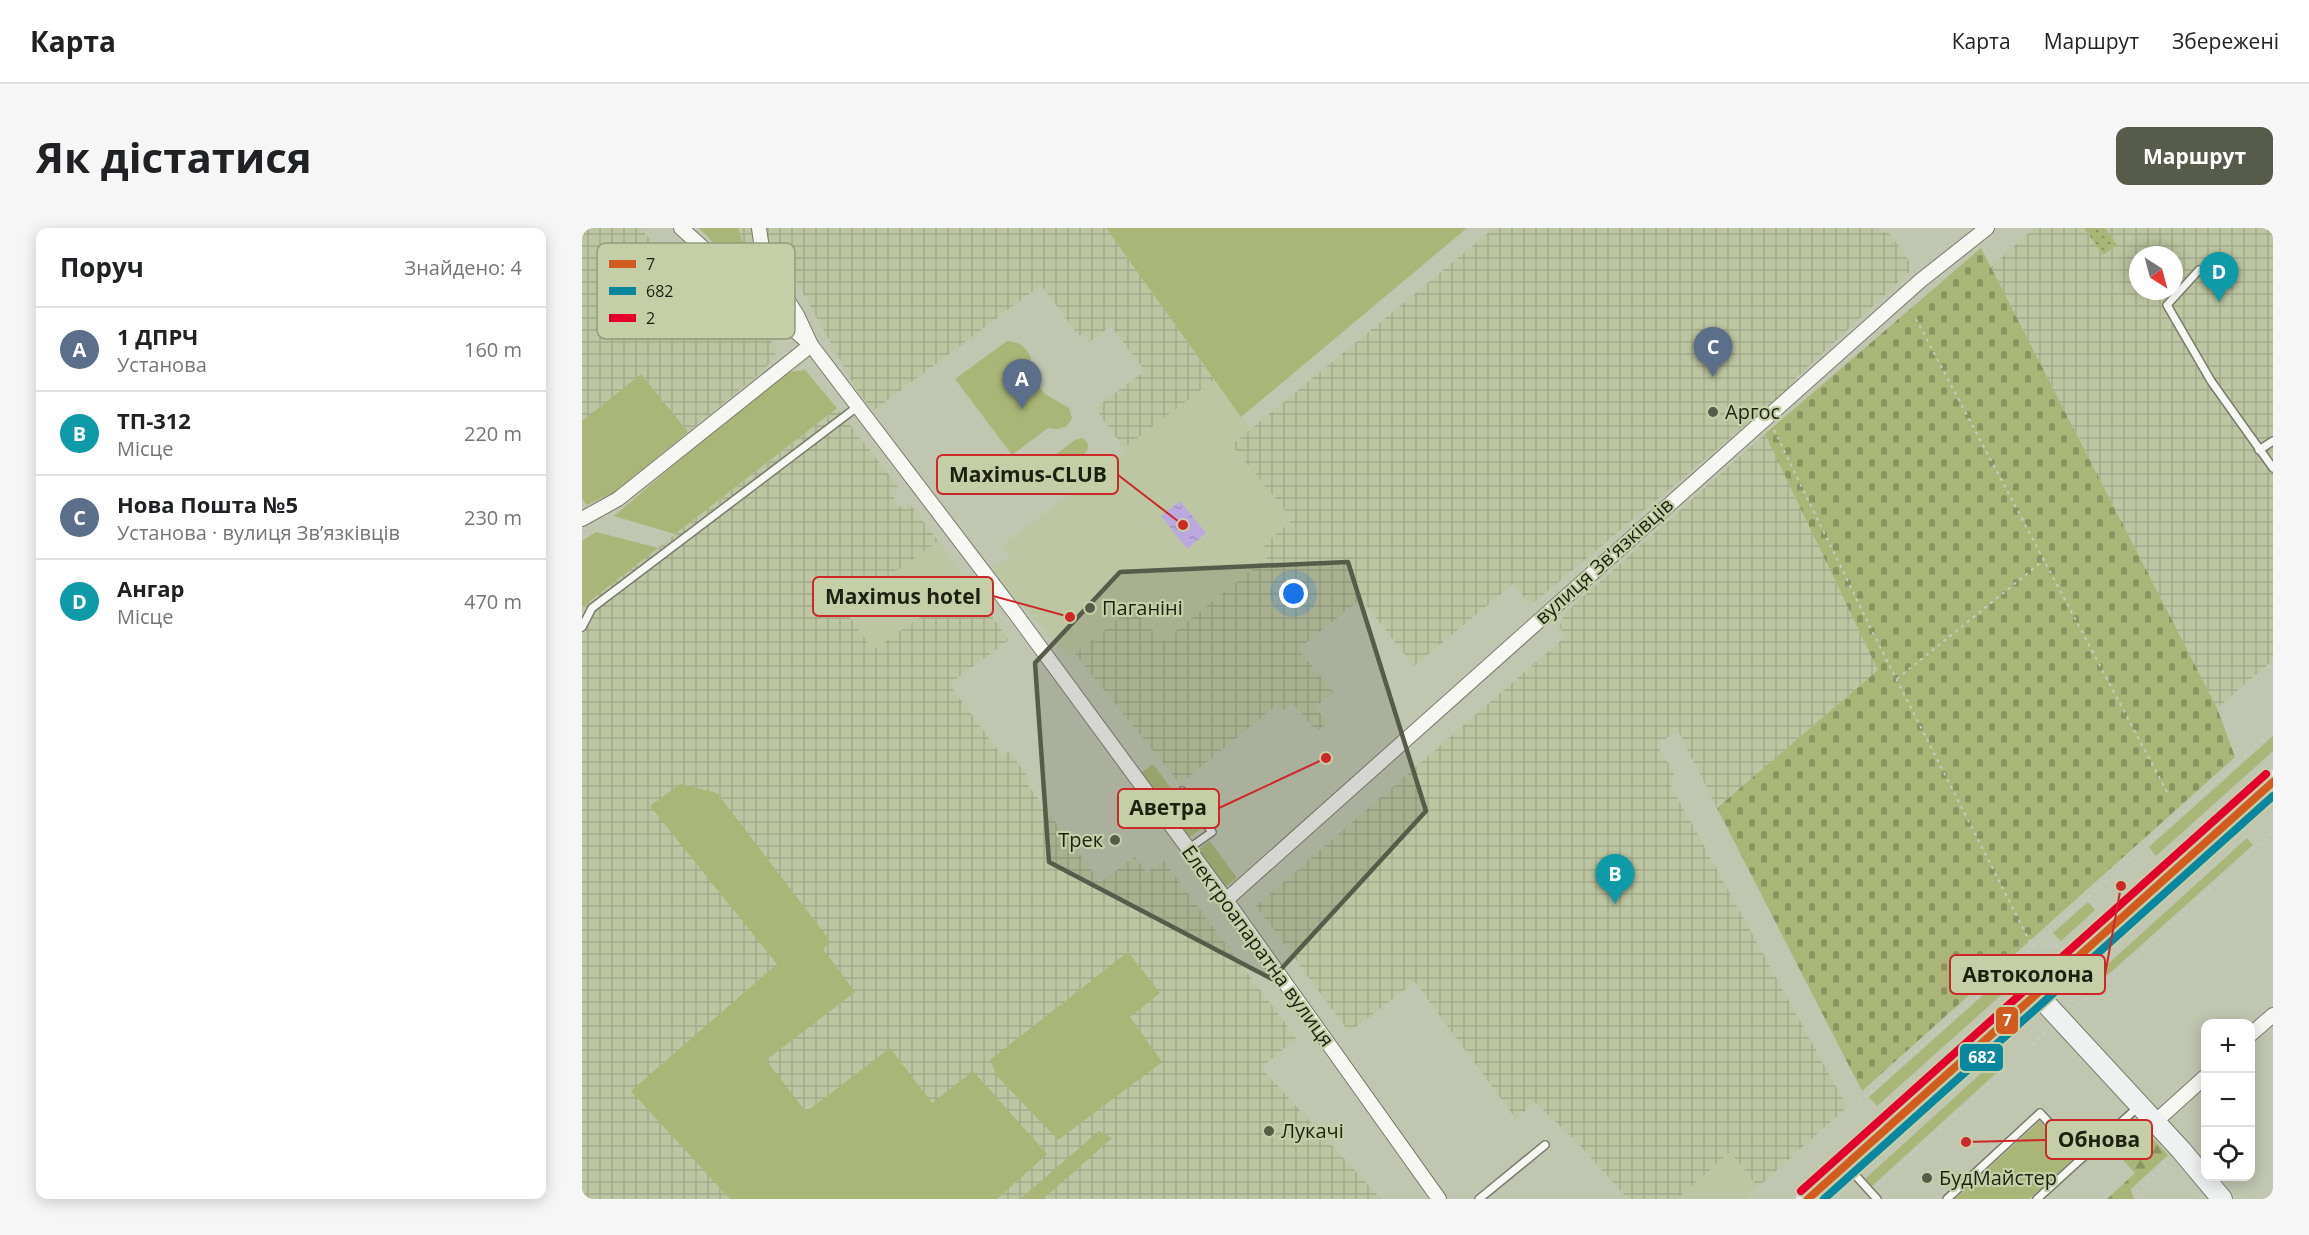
<!DOCTYPE html>
<html lang="uk">
<meta charset="utf-8">
<style>
body{margin:0;font-family:"Open Sans",sans-serif;background:#f6f6f6;color:#202124}
.controls{position:absolute;right:18px;bottom:18px;display:grid;overflow:hidden;border-radius:12px;box-shadow:0 3px 15px #0003}
.controls button{width:54px;height:54px;display:grid;place-items:center;padding:0;border:0;border-bottom:2px solid #e0e0e0;background:#fff;color:#202124;font:30px sans-serif}
.compass{position:absolute;left:1547px;top:18px;width:54px;height:54px;border-radius:50%;background:#fff;box-shadow:0 3px 15px #0003;rotate:144deg}
.you{position:absolute;left:712px;top:366px;width:21px;height:21px;margin:-15px;border:4px solid #fff;border-radius:50%;background:#1a73e8;box-shadow:0 0 0 9px #1a73e833}
.badge{display:grid;place-items:center;width:39px;height:39px;border-radius:50%;background:#575b49;color:#fff;font-size:20px;font-weight:700}
.pin{position:absolute;translate:-50% -50px;filter:drop-shadow(0 2px 3px #0008)}
.pin::after{content:'';position:absolute;top:32px;width:21px;height:18px;background:inherit;clip-path:polygon(0 0,100% 0,50% 100%)}
.list{margin:0;padding:0;list-style:none}
h2{display:flex;justify-content:space-between;align-items:center;height:78px;margin:0;padding:0 24px;font-size:26px}
h2 small{font-size:20px;font-weight:400;color:#757577}
.list li{display:grid;grid-template-columns:39px 1fr auto;gap:18px;align-items:center;box-sizing:border-box;height:84px;padding:0 24px;border-top:2px solid #e0e0e0}
.list b{display:block;font-size:22px;white-space:nowrap}
.list p{margin:0;font-size:20px;white-space:nowrap;color:#757577}
.list em{font-size:20px;font-style:normal;color:#757577}
.icon{flex:none;width:33px;height:33px;fill:none;stroke:currentColor;stroke-width:2;stroke-linecap:round;stroke-linejoin:round}
.map{position:relative;flex:none;width:1691px;height:971px;overflow:hidden;border-radius:12px}
header{display:flex;align-items:center;gap:36px;box-sizing:border-box;height:84px;padding:0 30px;background:#fff;border-bottom:2px solid #e0e0e0}
header strong{font-size:28px}
nav{display:flex;gap:33px;margin-inline-start:auto;font-size:21px}
.intro{display:flex;align-items:center;justify-content:space-between;box-sizing:border-box;height:144px;padding:0 36px}
h1{margin:0;font-size:42px}
.button{padding:15px 27px;border-radius:12px;background:#575b49;color:#fff;font-size:21px;font-weight:700}
main{display:flex;gap:36px;padding:0 36px}
aside{flex:1;background:#fff;border-radius:12px;box-shadow:0 3px 15px #0003}
.map>svg:first-child{display:block}
.built{fill:#bdc6a2}
.industrial{fill:url(#industrial-grid);fill-rule:evenodd}
.grass{fill:#a9b677}
.forest{fill:url(#forest-firs)}
.cemetery{fill:url(#cemetery-stones)}
.park{fill:url(#park-dots)}
.water{fill:url(#water-ripples)}
.lines{fill:none;stroke-linecap:round;stroke-linejoin:round}
.lane-casing{stroke:#777c6b;stroke-width:10}
.street-casing{stroke:#777c6b;stroke-width:16}
.secondary-casing{stroke:#777c6b;stroke-width:22}
.primary-casing{stroke:#e3e5db;stroke-width:24}
.path{stroke:#c8cac4;stroke-width:2;stroke-dasharray:3 4.5;stroke-linecap:butt}
.lane{stroke:#f6f6f3;stroke-width:7}
.street{stroke:#f6f6f3;stroke-width:14}
.secondary{stroke:#eff1f0;stroke-width:20}
.primary{stroke:#e9edec;stroke-width:21}
.bus-1-casing{stroke:#c5cfa7;stroke-width:12}
.bus-2-casing{stroke:#c5cfa7;stroke-width:12}
.bus-3-casing{stroke:#c5cfa7;stroke-width:12}
.bus-1{stroke:#d25b20;stroke-width:8}
.bus-2{stroke:#08879f;stroke-width:8}
.bus-3{stroke:#e4002b;stroke-width:8}
.marked{fill:#575b49;fill-opacity:0.2;stroke:#575b49;stroke-width:4.5;stroke-linejoin:round}
.poi-dot{fill:#575b49;stroke:#c5cfa7;stroke-width:2}
.labels{text-anchor:middle;stroke-width:4.5;stroke-linejoin:round;paint-order:stroke}
.poi-label{font-size:20px;fill:#1e2112;stroke:#c5cfa7;text-anchor:start}
.street-label{font-size:20px;fill:#1e2112;stroke:#c5cfa7}
.key{fill:#c5cfa7;stroke:#939b7a;stroke-width:1.5}
.key-label{font-size:16px;fill:#1e2112}
.leader{fill:none;stroke:#cd2827;stroke-width:2}
.callout-dot{fill:#cd2827;stroke:#c5cfa7;stroke-width:2}
.callout{fill:#c5cfa7;stroke:#cd2827;stroke-width:2}
.callout-label{font-size:21px;text-anchor:middle;font-weight:bold;fill:#1e2112}
.line-badge{stroke:#c5cfa7;stroke-width:2}
.badge-label{font-size:16px;text-anchor:middle;font-weight:bold;fill:#fff}
</style>
<header>
<strong>Карта</strong>
<nav><a>Карта</a><a>Маршрут</a><a>Збережені</a></nav>
</header>
<div class="intro"><h1>Як дістатися</h1><a class="button">Маршрут</a></div>
<main>
<aside>
<h2>Поруч<small>Знайдено: 4</small></h2>
<ul class="list">
<li><span class="badge" style="background:#5c6f8a">A</span><div><b>1 ДПРЧ</b><p>Установа</p></div><em>160 m</em></li>
<li><span class="badge" style="background:#0f9aa8">B</span><div><b>ТП-312</b><p>Місце</p></div><em>220 m</em></li>
<li><span class="badge" style="background:#5c6f8a">C</span><div><b>Нова Пошта №5</b><p>Установа · вулиця Звʼязківців</p></div><em>230 m</em></li>
<li><span class="badge" style="background:#0f9aa8">D</span><div><b>Ангар</b><p>Місце</p></div><em>470 m</em></li>
</ul>
</aside>
<div class="map">
<svg width="1691" height="971" viewBox="0 0 1691 971">
<defs>
<pattern id="industrial-grid" width="8" height="8" patternUnits="userSpaceOnUse" patternTransform="scale(1.5)"><rect width="8" height="8" fill="#bdc6a2"/><path d="M0 4h8M4 0v8" fill="none" stroke="#a2aa8a"/></pattern>
<pattern id="forest-firs" width="22" height="20" patternUnits="userSpaceOnUse" patternTransform="scale(1.5)"><rect width="22" height="20" fill="#a9b677"/><path d="M5 1l3.5 6h-7zM16 11l3.5 6h-7z" fill="#899460"/></pattern>
<pattern id="cemetery-stones" width="16" height="16" patternUnits="userSpaceOnUse" patternTransform="scale(1.5)"><rect width="16" height="16" fill="#a9b677"/><path d="M2 7V4a2 2 0 0 1 4 0v3zM10 15v-3a2 2 0 0 1 4 0v3z" fill="#899460"/></pattern>
<pattern id="park-dots" width="8" height="8" patternUnits="userSpaceOnUse" patternTransform="scale(1.5)"><rect width="8" height="8" fill="#a9b677"/><path d="M2 2h.1M6 6h.1" fill="none" stroke="#899460" stroke-width="1.8" stroke-linecap="round"/></pattern>
<pattern id="water-ripples" width="26" height="14" patternUnits="userSpaceOnUse" patternTransform="scale(1.5)"><rect width="26" height="14" fill="#bba8df"/><path d="M2 4q2-2 4 0t4 0M15 11q2-2 4 0t4 0" fill="none" stroke="#a090be"/></pattern>
</defs>
<rect width="100%" height="100%" fill="#c0c6b0"/>
<!-- built -->
<g class="built">
<path d="M632 152 670 202 650 217 711 293 681 317 688 327 580 414 551 379 487 430 410 342 428 328 420 317 545 224 542 220Z"/>
<path d="M356 313 397 371 348 382 291 422 261 381Z"/>
<path d="M1148 924 1176 959 1163 971H1095Z"/>
</g>
<!-- industrial -->
<g class="industrial">
<path d="M0 0H58L131 88 155 70 196 122 182 142 106 204 59 146 0 193Z"/>
<path d="M156 0H524L632 152 542 220 513 180 563 143 529 98 507 114 501 105 497 108 459 57 291 183 275 162 212 49 190 63 170 42Z"/>
<path d="M912 0H1288L1308 6 1327 33V44L1211 153 1213 156 949 377 931 356 832 438 779 371 716 421 751 464 733 479 746 495 735 504 711 475 700 483 695 477 598 556 493 426 551 379 580 414 688 327 681 317 711 292 650 217Z"/>
<path d="M1452 0H1691V432L1635 480 1409 39ZM1556 27H1592V63H1556Z"/>
<path d="M255 180 317 260 309 265 319 280 327 275 356 313 262 381 291 422 348 382 397 371 427 412 367 456 420 528 427 523 447 550 443 553 518 654 553 629 565 644 581 632 714 810 679 840 799 971H0V379Z"/>
<path d="M1183 206 1296 442 1135 580 1096 503 1074 516 1092 544 1089 558 1265 879 1176 959 1148 924 1095 971H1046L994 913 953 874 934 891 833 754 767 804 674 678 984 408 977 399 983 385Z"/>
</g>
<!-- grass -->
<g class="grass">
<path d="M117 0H156L170 42 200 75 196 80Z"/>
<path d="M524 0H885L659 189Z"/>
<path d="M425 113C439 113 450 124 450 138L445 143 463 166 487 180 490 190 485 198 476 201 466 200 430 227 373 151Z"/>
<path d="M223 142 255 180 93 306 32 288 200 145Z"/>
<path d="M59 146 106 204 31 265 5 277 0 271V193Z"/>
<path d="M500 210C507 214 508 219 503 225L456 261 445 248 493 212Z"/>
<path d="M14 304 76 320 0 379V313Z"/>
<path d="M1691 508V523L1574 628 1567 619Z"/>
<path d="M571 536 619 601 606 610 559 545Z"/>
<path d="M98 556 135 565 249 714 241 721 273 764 184 832 224 884 308 820 350 875 391 843 465 926 415 971H148L49 863 195 736 68 578Z"/>
<path d="M1665 610 1671 617 1520 752 1515 746Z"/>
<path d="M628 613 655 650 643 659 616 622Z"/>
<path d="M1506 674 1513 682 1479 713 1471 705Z"/>
<path d="M546 724 578 765 548 789 580 834 476 912 415 848 408 832Z"/>
<path d="M1438 734 1446 743 1295 878 1287 869Z"/>
<path d="M1416 830 1423 837 1290 958 1283 951Z"/>
<path d="M1458 893 1492 930 1447 971H1373Z"/>
<path d="M517 903 530 910 461 971H438Z"/>
</g>
<!-- forest -->
<path class="forest" d="M1552 890 1586 927 1549 961 1552 971H1525L1553 945 1525 915Z"/>
<!-- cemetery -->
<path class="cemetery" d="M1399 20 1635 480 1653 529 1280 863 1135 580 1296 442 1183 206Z"/>
<!-- park -->
<path class="park" d="M1502 0H1523L1535 17 1521 27Z"/>
<!-- water -->
<path class="water" d="M598 273 624 305 605 321 579 288Z"/>
<g class="lines">
<defs>
<g id="lane">
<path d="M1617 42 1585 77 1629 153 1691 240"/>
<path d="M1677 222 1691 213"/>
<path d="M0 399 10 380 275 179"/>
<path d="M600 563 630 604 606 621"/>
<path d="M1500 930 1556 879"/>
<path d="M1266 939 1295 971"/>
<path d="M897 971 963 917"/>
<path d="M1365 971 1458 885 1500 930 1455 971"/>
</g>
<g id="street">
<path d="M99 0 229 117 433 385 644 672 857 971"/>
<path d="M0 291 36 271 229 117 215 87 182 35 177 0"/>
<path d="M644 672 1338 53 1405 0"/>
<path d="M1668 807 1691 787"/>
<path d="M1573 894 1624 848"/>
</g>
<path id="secondary" d="M1455 766 1599 922 1640 971"/>
<path id="primary" d="M1226 971 1691 554"/>
</defs>
<!-- lane casing -->
<use href="#lane" class="lane-casing"/>
<!-- street casing -->
<use href="#street" class="street-casing"/>
<!-- secondary casing -->
<use href="#secondary" class="secondary-casing"/>
<!-- primary casing -->
<use href="#primary" class="primary-casing"/>
<!-- path -->
<g class="path">
<path d="M1334 91 1586 566"/>
<path d="M1192 202 1294 411 1448 714 1451 718H1478L1481 721"/>
<path d="M1315 451 1462 332"/>
<path d="M1502 746 1516 762"/>
<path d="M1491 781 1516 762 1691 604"/>
<path d="M1277 874 1691 503"/>
<path d="M1295 958 1466 802"/>
<path d="M1557 971 1555 962 1586 934"/>
</g>
<!-- lane -->
<use href="#lane" class="lane"/>
<!-- street -->
<use href="#street" class="street"/>
<!-- secondary -->
<use href="#secondary" class="secondary"/>
<!-- primary -->
<use href="#primary" class="primary"/>
<defs>
<path id="bus-1" d="M1226 971 1691 554"/>
<path id="bus-2" d="M1242 971 1691 568"/>
<path id="bus-3" d="M1219 963 1684 546"/>
</defs>
<!-- bus-1 casing -->
<use href="#bus-1" class="bus-1-casing"/>
<!-- bus-2 casing -->
<use href="#bus-2" class="bus-2-casing"/>
<!-- bus-3 casing -->
<use href="#bus-3" class="bus-3-casing"/>
<!-- bus-1 -->
<use href="#bus-1" class="bus-1"/>
<!-- bus-2 -->
<use href="#bus-2" class="bus-2"/>
<!-- bus-3 -->
<use href="#bus-3" class="bus-3"/>
</g>
<!-- marked area -->
<path class="marked" d="M766 334 844 583 690 751 467 634 453 435 538 344Z"/>
<!-- markers -->
<g class="poi-dot">
<circle cx="1131" cy="184" r="6"/>
<circle cx="508" cy="380" r="6"/>
<circle cx="533" cy="612" r="6"/>
<circle cx="687" cy="903" r="6"/>
<circle cx="1345" cy="950" r="6"/>
</g>
<g class="labels">
<!-- poi labels -->
<g class="poi-label">
<text x="1143" y="191">Аргос</text>
<text x="520" y="387">Паганіні</text>
<text x="521" y="619" text-anchor="end">Трек</text>
<text x="699" y="910">Лукачі</text>
<text x="1357" y="957">БудМайстер</text>
</g>
<!-- street labels -->
<g class="street-label">
<text transform="translate(1022 333) rotate(-42)" y="7">вулиця Звʼязківців</text>
<text transform="translate(676 718) rotate(54)" y="7">Електроапаратна вулиця</text>
</g>
</g>
<!-- legend -->
<rect x="15" y="15" width="198" height="96" rx="9" class="key"/>
<rect x="27" y="32" width="27" height="8" fill="#d25b20"/>
<rect x="27" y="59" width="27" height="8" fill="#08879f"/>
<rect x="27" y="86" width="27" height="8" fill="#e4002b"/>
<g class="key-label">
<text x="64" y="42">7</text>
<text x="64" y="69">682</text>
<text x="64" y="96">2</text>
</g>
<!-- callouts -->
<path class="leader" d="M601 297L536 247M488 389L411 368M744 530L637 580M1539 658L1523 747M1384 914L1464 912"/>
<g class="callout-dot">
<circle cx="601" cy="297" r="6"/>
<circle cx="488" cy="389" r="6"/>
<circle cx="744" cy="530" r="6"/>
<circle cx="1539" cy="658" r="6"/>
<circle cx="1384" cy="914" r="6"/>
</g>
<g class="callout">
<rect x="355" y="227" width="181" height="39" rx="6"/>
<rect x="231" y="349" width="180" height="39" rx="6"/>
<rect x="536" y="561" width="101" height="39" rx="6"/>
<rect x="1368" y="727" width="155" height="39" rx="6"/>
<rect x="1464" y="892" width="106" height="39" rx="6"/>
</g>
<g class="callout-label">
<text x="446" y="254">Maximus-CLUB</text>
<text x="321" y="376">Maximus hotel</text>
<text x="586" y="587">Аветра</text>
<text x="1446" y="754">Автоколона</text>
<text x="1517" y="919">Обнова</text>
</g>
<g class="line-badge">
<rect x="1413" y="778" width="24" height="29" rx="6" fill="#d25b20"/>
<rect x="1377" y="815" width="45" height="29" rx="6" fill="#08879f"/>
</g>
<g class="badge-label">
<text x="1425" y="798">7</text>
<text x="1400" y="835">682</text>
</g>
</svg>
<div class="controls">
<button>+</button>
<button>−</button>
<button><svg class="icon" aria-label="locate" viewBox="0 0 24 24"><circle cx="12" cy="12" r="6"/><path d="M12 2v4M12 18v4M2 12h4M18 12h4"/></svg></button>
</div>
<svg class="compass" viewBox="-18 -18 36 36"><path d="M0-13l5 13h-10z" fill="#e53935"/><path d="M0 13l5-13h-10z" fill="#757577"/></svg>
<div class="you"></div>
<div class="pin badge" style="left:440px;top:181px;background:#5c6f8a">A</div>
<div class="pin badge" style="left:1033px;top:676px;background:#0f9aa8">B</div>
<div class="pin badge" style="left:1131px;top:149px;background:#5c6f8a">C</div>
<div class="pin badge" style="left:1637px;top:74px;background:#0f9aa8">D</div>
</div>
</main>
